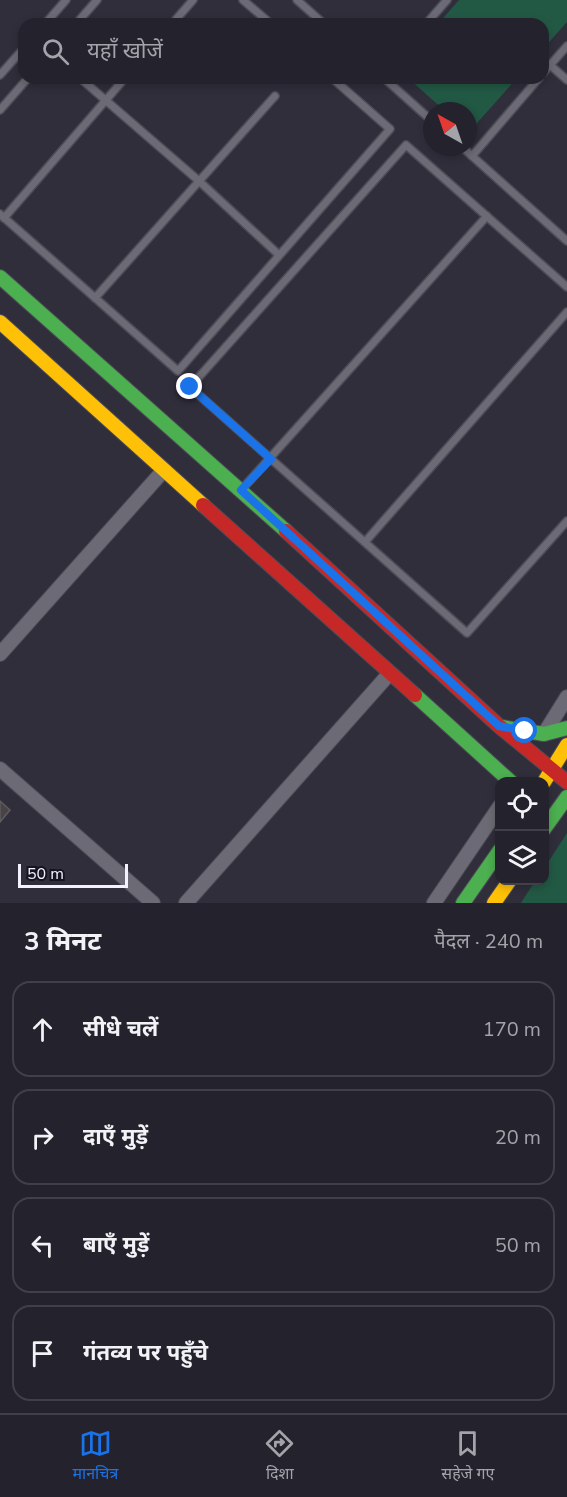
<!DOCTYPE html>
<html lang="hi">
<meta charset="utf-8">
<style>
body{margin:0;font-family:"Nunito Sans","Noto Sans Devanagari",sans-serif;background:#302f38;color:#f1f3f6}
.controls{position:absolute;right:18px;bottom:18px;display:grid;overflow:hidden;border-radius:12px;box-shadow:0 3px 9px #0003}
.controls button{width:54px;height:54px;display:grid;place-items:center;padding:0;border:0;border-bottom:2px solid #413f48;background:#24222c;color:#f1f3f6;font:30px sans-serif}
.compass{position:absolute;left:423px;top:102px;width:54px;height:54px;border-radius:50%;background:#24222c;box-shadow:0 3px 9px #0003;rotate:320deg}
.scale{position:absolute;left:18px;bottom:15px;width:110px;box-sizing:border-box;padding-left:6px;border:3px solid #f3f1fe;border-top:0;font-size:16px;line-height:21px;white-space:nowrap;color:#f3f1fe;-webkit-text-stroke:4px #15141e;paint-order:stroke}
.stop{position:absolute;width:18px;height:18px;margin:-14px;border:4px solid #1a73e8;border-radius:50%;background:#fff}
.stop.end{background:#1a73e8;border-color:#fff;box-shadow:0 2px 6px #0008}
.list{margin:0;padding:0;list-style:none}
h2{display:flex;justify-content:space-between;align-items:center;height:78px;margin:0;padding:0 24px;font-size:26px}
h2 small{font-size:20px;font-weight:400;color:#a3a4a9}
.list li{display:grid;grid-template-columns:39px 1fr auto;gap:18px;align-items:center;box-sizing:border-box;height:96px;margin:0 12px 12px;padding:0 12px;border:2px solid #413f48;border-radius:18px}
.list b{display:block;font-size:22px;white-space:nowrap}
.list em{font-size:20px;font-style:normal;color:#a3a4a9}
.icon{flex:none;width:33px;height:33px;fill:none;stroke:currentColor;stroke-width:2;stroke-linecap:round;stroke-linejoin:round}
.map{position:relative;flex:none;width:567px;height:903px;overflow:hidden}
.search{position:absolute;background:#24222c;box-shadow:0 3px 9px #0003;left:18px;right:18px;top:18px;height:66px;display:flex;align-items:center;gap:15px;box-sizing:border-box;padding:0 21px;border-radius:18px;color:#a3a4a9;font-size:22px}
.sheet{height:510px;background:#24222c}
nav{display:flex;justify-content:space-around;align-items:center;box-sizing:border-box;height:84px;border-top:2px solid #413f48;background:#24222c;font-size:16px;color:#a3a4a9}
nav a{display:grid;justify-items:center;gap:3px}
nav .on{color:#1a73e8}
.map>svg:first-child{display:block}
.green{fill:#225945}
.building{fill:#474346;stroke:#5f5b5c;stroke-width:1.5}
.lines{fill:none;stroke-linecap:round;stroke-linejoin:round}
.lane-casing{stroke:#4d4b56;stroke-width:10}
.street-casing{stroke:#4d4b56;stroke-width:16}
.fast-casing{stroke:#4d4b56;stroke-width:16}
.slow-casing{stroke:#4d4b56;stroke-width:16}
.jam-casing{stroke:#4d4b56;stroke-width:16}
.lane{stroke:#6c6a74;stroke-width:7}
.street{stroke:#6c6a74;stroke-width:14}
.fast{stroke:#4caf50;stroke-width:14}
.slow{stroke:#ffc107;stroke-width:14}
.jam{stroke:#c62828;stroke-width:14}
.route{stroke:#1a73e8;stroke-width:8}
</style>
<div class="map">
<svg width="567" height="903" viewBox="0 0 567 903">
<rect width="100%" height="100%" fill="#302e3b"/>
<!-- green -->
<g class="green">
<path d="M459 0H567V22L543 49V24H438Z"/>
<path d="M408 78H517L469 132 468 111H445Z"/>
<path d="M567 833V903H521L535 881 544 880 545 867Z"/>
</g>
<!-- building -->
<path class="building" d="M0 801 10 810 0 822Z"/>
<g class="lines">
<defs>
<g id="lane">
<path d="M243 0 271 24"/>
<path d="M297 0 324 24"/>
<path d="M45 24 66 0"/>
<path d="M76 24 97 0"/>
<path d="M172 24 193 0"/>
<path d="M426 24 447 0"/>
<path d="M550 65 567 80"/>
<path d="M543 73 567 46"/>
<path d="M0 75 24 48"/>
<path d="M80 78 199 181 278 254"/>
<path d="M384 78 432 121"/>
<path d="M0 110 28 78"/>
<path d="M462 147 567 241"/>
<path d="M472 156 539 78"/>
<path d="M0 214 178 371 390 129 332 78"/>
<path d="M4 218 125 78"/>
<path d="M567 287 406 145 190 387 467 633 567 521"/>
<path d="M95 298 275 96"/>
<path d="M243 488 487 216"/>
<path d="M365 542 567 312"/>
</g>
<g id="street">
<path d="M0 654 164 470"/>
<path d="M544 734 567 697"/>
<path d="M0 769 153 903"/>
<path d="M186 903 390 673"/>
<path d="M434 903 500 806"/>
</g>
<g id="fast">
<path d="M0 277 286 531"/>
<path d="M415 695 511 782"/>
<path d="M502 727 544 734 567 728"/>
<path d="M544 829 567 797"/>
<path d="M463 903 500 850"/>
</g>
<g id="slow">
<path d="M0 322 203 505"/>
<path d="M544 782 567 745"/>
<path d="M494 903 510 880"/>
</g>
<g id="jam">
<path d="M203 505 415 695"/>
<path d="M286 531 499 726 567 782"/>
</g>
</defs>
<!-- lane casing -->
<use href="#lane" class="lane-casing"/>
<!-- street casing -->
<use href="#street" class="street-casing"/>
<!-- fast casing -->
<use href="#fast" class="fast-casing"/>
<!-- slow casing -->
<use href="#slow" class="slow-casing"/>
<!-- jam casing -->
<use href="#jam" class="jam-casing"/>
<!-- lane -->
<use href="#lane" class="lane"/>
<!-- street -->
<use href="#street" class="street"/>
<!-- fast -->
<use href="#fast" class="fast"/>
<!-- slow -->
<use href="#slow" class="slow"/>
<!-- jam -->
<use href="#jam" class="jam"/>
</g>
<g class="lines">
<!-- route -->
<path class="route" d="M190 387 271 459 241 490 499 726 525 731"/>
</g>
</svg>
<div class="controls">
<button><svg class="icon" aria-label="locate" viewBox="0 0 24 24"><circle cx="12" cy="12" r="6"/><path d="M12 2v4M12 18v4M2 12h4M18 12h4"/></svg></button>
<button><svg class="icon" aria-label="layers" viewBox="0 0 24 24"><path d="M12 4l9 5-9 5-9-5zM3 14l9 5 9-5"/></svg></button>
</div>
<svg class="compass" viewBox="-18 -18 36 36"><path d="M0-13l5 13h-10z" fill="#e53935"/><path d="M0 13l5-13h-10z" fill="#a3a4a9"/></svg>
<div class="scale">50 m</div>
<div class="stop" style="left:525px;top:731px"></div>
<div class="stop end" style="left:190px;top:387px"></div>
<div class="search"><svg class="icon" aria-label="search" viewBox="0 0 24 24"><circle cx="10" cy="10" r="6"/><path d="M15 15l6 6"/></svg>यहाँ खोजें</div>
</div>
<section class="sheet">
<h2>3 मिनट<small>पैदल · 240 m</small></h2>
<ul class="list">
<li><svg class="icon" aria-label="ahead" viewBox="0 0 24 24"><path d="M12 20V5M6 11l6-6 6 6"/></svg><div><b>सीधे चलें</b></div><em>170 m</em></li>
<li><svg class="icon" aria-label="right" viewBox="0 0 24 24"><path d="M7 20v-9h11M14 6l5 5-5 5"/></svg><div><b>दाएँ मुड़ें</b></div><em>20 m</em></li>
<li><svg class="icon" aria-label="left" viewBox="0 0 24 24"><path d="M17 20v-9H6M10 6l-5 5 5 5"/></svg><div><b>बाएँ मुड़ें</b></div><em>50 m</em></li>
<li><svg class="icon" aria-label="arrive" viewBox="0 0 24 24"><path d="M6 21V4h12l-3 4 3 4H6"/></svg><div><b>गंतव्य पर पहुँचे</b></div></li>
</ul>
</section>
<nav>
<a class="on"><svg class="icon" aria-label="map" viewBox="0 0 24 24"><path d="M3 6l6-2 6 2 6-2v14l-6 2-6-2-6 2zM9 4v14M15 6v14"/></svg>मानचित्र</a>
<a><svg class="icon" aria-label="directions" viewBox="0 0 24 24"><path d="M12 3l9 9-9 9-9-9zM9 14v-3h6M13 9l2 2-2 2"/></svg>दिशा</a>
<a><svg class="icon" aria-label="saved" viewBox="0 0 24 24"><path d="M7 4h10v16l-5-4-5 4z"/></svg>सहेजे गए</a>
</nav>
